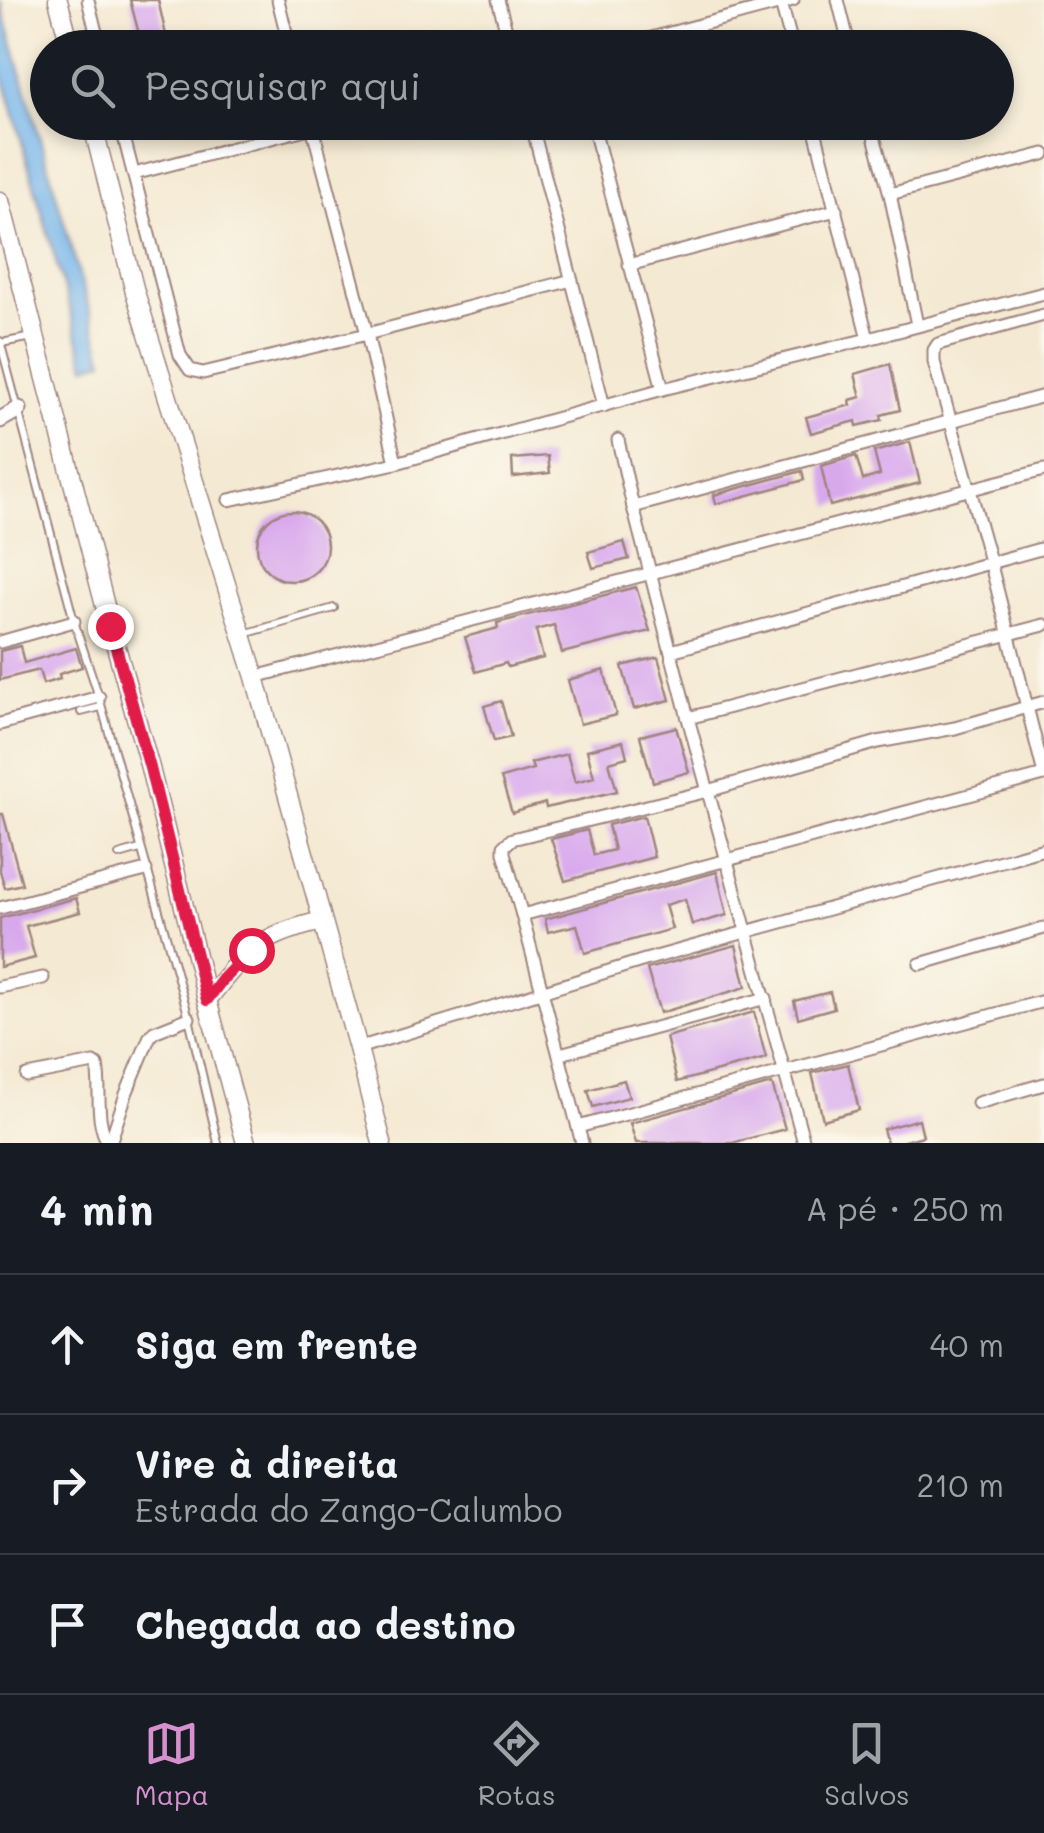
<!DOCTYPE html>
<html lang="pt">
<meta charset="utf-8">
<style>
body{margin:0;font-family:Mali,sans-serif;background:#242831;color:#f1f3f6}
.stop{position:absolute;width:30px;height:30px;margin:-22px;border:8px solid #e11d48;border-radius:50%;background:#fff}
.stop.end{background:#e11d48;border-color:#fff;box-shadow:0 2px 10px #0008}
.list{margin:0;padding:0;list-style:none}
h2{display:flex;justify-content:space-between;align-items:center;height:130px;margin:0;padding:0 40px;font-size:42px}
h2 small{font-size:32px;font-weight:400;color:#9ea1a6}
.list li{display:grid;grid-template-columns:65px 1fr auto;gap:30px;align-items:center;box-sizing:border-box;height:140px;padding:0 40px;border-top:2px solid #363941}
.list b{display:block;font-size:38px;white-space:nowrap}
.list p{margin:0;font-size:32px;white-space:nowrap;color:#9ea1a6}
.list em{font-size:32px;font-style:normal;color:#9ea1a6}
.icon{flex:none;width:55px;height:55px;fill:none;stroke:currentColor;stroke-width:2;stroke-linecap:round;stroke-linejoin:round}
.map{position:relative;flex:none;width:1044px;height:1143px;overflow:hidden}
.search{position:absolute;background:#171b24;box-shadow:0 5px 15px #0003;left:30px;right:30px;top:30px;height:110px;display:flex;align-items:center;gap:25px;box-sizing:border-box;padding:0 35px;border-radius:55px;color:#9ea1a6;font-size:38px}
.sheet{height:550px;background:#171b24}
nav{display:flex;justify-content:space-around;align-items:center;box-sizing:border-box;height:140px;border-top:2px solid #363941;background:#171b24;font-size:28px;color:#9ea1a6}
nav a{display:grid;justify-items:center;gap:5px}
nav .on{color:#d690ce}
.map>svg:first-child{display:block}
.water{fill:#76b5ea;stroke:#606a8a;stroke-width:2.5}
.building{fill:#d8a8ed}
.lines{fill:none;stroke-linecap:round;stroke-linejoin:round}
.service-casing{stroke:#9f847e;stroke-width:10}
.minor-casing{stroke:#9f847e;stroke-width:15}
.tertiary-casing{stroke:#9f847e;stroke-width:19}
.secondary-casing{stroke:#9f847e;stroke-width:21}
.service{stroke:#fff;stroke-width:6}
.minor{stroke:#fff;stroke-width:11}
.tertiary{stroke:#fff;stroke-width:15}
.secondary{stroke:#fff;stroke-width:18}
.route{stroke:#e11d48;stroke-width:12}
</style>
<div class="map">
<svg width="1044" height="1143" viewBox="0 0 1044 1143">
<rect width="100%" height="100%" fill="#fbf7ec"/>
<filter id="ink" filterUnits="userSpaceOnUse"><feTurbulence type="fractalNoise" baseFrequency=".01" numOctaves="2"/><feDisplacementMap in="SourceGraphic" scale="20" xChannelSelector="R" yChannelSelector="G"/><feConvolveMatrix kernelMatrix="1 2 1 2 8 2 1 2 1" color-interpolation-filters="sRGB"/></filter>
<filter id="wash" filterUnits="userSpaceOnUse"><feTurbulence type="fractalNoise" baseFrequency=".0048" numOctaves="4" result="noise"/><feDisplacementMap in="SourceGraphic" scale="40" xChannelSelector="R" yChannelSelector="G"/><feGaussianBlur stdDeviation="2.25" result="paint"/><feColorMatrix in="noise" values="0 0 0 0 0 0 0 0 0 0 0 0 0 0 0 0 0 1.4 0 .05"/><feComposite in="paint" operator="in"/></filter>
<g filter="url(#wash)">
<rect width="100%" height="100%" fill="#f4e9d2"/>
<!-- water -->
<path class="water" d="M0 0 104 361 86 366 0 66Z"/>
<g id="blocks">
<!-- building -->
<g class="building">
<path d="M130 0H158L166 35 143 41 141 34H139Z"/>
<path d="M890 364 900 410 881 415 882 420 857 426 856 421 811 433 806 417 851 405 850 400 861 397 855 374Z"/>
<path d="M910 442 920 483 830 506 821 466 856 456 863 480 880 475 874 452Z"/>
<path d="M548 456 550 473 513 477 512 459Z"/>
<path d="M802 471 804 480 716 504 714 495Z"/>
<circle cx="292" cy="546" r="35"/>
<path d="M624 542 629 559 593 568 588 552Z"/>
<path d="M636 587 650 631 562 653 554 625 536 630 543 658 508 667 506 663 476 672 465 637 498 628 497 623Z"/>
<path d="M20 646 24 663 76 648 82 667 59 674 60 679 43 684 39 670 0 680V651Z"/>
<path d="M658 657 670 700 634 709 622 666Z"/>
<path d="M604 670 616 715 580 724 568 680Z"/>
<path d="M501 701 511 737 494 741 484 706Z"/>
<path d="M676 727 689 772 653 782 640 736Z"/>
<path d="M623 741 627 757 609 762 617 791 546 808 545 803 512 813 501 778 533 769 531 763 567 754 575 782 594 777 587 750Z"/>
<path d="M0 814H3L22 884 5 888 0 871Z"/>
<path d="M644 816 654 857 565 881 551 839 587 830 594 855 605 852 614 850 608 825Z"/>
<path d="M717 872 727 915 692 925 685 899 665 905 672 929 585 953 577 925 548 932 545 919Z"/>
<path d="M76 898 80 912 26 926 35 958 0 967V918Z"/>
<path d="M736 945 746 987 660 1013 647 969Z"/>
<path d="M830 992 834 1008 798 1018 794 1001Z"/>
<path d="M754 1012 766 1058 677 1082 666 1037Z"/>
<path d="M848 1064 859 1110 823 1120 812 1073Z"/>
<path d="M624 1080 629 1097 593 1107 588 1090Z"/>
<path d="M772 1084 785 1129 732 1143H636L630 1123Z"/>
<path d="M919 1119 923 1136 897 1143H887L883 1129Z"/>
</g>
</g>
</g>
<g filter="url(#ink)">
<use href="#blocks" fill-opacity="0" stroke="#9f847e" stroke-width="2.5"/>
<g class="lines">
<defs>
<g id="service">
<path d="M0 341 74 621 99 697 189 1018 218 1143"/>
<path d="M1 343 33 337"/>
<path d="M244 634 334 608"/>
<path d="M81 712 101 707"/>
<path d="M119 855 140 849"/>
</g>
<g id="minor">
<path d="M88 0 100 48"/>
<path d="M278 0 290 48"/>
<path d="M498 0 511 48"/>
<path d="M838 0 850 48"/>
<path d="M781 3 793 48"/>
<path d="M614 48 793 0"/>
<path d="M120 122 180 355 190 370 203 373 367 334 572 280"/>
<path d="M311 122 367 334 396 463"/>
<path d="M531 122 604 406"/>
<path d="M592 122 663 389"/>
<path d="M813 122 868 339"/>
<path d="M870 122 890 194 917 325"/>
<path d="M134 174 332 122"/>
<path d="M890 194 1044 154"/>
<path d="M629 265 836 210"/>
<path d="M1044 315 938 344 934 350V362L990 561 1044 774"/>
<path d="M618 440 633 507 688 718 804 1143"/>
<path d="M229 500 396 463 663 389 868 339 1044 293"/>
<path d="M633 507 1044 396"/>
<path d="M0 642 74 621"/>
<path d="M671 651 1044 548"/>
<path d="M255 677 1044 470"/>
<path d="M688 718 1044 625"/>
<path d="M0 724 99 697"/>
<path d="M0 908 146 870"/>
<path d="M522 915 504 853V846L512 839 708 791 878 742 955 728 1044 702"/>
<path d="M920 964 1044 928"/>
<path d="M0 987 43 978"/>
<path d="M358 1048 645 960 1044 849"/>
<path d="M560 1054 766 998"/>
<path d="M27 1076 94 1063 97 1065C102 1092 94 1118 108 1143"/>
<path d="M978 1103 1044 1084"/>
<path d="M578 1127 1044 1001"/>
<path d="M110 1143 126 1094 150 1036 154 1032 189 1018"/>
<path d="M582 1143 522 915 1044 775"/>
</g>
<path id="tertiary" d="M0 420 19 409"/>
<g id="secondary">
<path d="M58 0 71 48"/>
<path d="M92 122 135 292 255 677 358 1048 382 1143"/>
<path d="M0 201 110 625 150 768 207 1000 246 1143"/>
<path d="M207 1000C246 950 259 936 322 921"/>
</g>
</defs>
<!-- service casing -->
<use href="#service" class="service-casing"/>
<!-- minor casing -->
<use href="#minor" class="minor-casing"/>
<!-- tertiary casing -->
<use href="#tertiary" class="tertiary-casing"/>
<!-- secondary casing -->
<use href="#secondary" class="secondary-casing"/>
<!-- service -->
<use href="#service" class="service"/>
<!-- minor -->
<use href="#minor" class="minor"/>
<!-- tertiary -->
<use href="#tertiary" class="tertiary"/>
<!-- secondary -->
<use href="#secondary" class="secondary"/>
</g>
</g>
<g class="lines" filter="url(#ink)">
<!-- route -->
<path class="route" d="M110 626 150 768 207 1000 222 980 251 950"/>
</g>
</svg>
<div class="stop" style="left:251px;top:950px"></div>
<div class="stop end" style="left:110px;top:626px"></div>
<div class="search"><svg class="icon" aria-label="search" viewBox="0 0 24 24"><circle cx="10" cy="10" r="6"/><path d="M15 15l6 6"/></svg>Pesquisar aqui</div>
</div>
<section class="sheet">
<h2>4 min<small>A pé · 250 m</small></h2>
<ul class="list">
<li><svg class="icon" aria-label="ahead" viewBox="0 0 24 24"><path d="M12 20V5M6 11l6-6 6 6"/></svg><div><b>Siga em frente</b></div><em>40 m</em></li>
<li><svg class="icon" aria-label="right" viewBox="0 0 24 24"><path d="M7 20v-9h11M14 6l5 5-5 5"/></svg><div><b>Vire à direita</b><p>Estrada do Zango-Calumbo</p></div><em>210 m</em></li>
<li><svg class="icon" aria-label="arrive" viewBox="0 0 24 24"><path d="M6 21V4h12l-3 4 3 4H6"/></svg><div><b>Chegada ao destino</b></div></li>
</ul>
</section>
<nav>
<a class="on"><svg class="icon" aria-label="map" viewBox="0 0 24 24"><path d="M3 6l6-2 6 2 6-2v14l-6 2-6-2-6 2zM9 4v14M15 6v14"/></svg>Mapa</a>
<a><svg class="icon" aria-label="directions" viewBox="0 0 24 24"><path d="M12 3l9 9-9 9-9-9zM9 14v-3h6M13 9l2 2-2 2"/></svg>Rotas</a>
<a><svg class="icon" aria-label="saved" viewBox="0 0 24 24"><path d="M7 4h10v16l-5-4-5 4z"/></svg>Salvos</a>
</nav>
